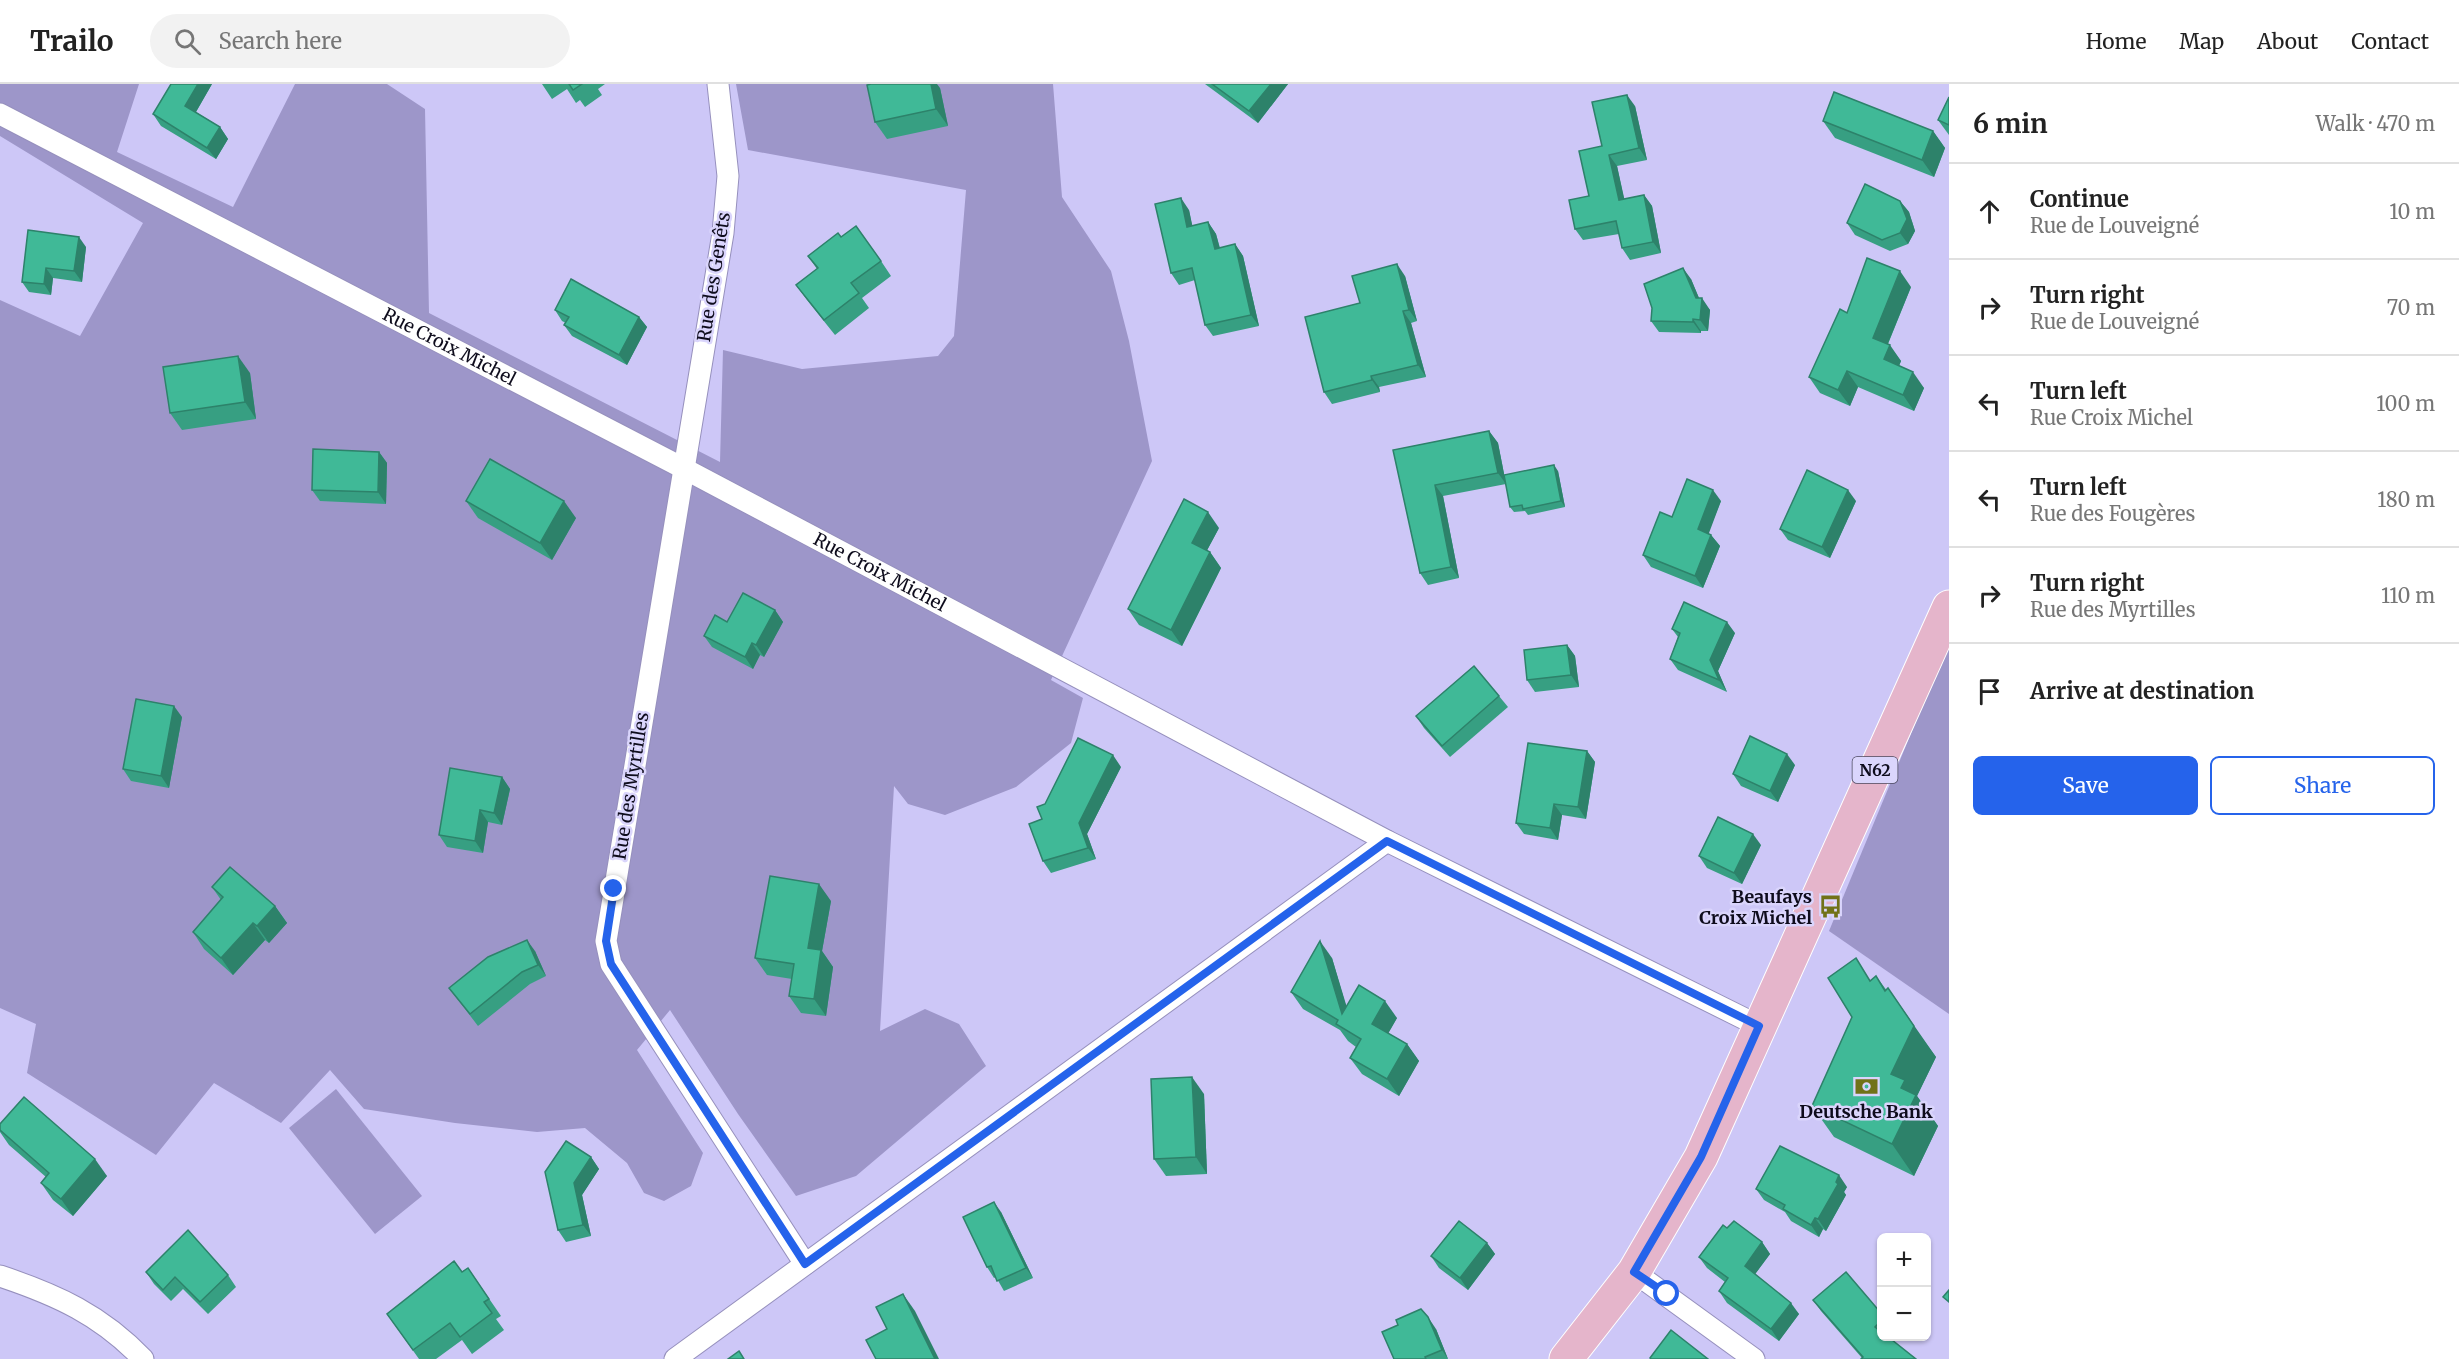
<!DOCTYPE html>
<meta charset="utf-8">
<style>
body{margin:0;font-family:Merriweather,serif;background:#f2f2f2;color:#222}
.controls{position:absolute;right:18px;bottom:18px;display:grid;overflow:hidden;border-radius:9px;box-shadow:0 2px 4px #0004}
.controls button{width:54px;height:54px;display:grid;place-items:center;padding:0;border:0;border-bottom:2px solid #e0e0e0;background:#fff;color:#222;font:30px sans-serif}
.stop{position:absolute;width:18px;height:18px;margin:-14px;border:4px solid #2563eb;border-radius:50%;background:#fff}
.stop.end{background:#2563eb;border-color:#fff;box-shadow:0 2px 6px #0008}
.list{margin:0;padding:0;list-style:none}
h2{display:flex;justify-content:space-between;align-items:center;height:78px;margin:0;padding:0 24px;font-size:26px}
h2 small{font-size:20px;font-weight:400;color:#767676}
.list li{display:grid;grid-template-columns:39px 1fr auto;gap:18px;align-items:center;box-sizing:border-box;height:96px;padding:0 24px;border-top:2px solid #e0e0e0}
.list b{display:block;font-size:22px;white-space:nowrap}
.list p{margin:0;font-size:20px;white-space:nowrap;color:#767676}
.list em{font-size:20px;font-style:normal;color:#767676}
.actions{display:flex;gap:12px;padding:18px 24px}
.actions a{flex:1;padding:14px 0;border:2px solid #2563eb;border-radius:9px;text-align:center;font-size:21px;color:#2563eb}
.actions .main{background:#2563eb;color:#fff}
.icon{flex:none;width:33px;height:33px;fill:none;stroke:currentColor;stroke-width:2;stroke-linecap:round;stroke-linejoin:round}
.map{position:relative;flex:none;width:1949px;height:1275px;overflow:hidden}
header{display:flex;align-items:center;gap:36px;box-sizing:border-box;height:84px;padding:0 30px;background:#fff;border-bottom:2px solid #e0e0e0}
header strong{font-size:28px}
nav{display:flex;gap:33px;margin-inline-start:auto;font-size:21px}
.search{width:420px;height:54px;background:#f2f2f2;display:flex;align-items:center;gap:15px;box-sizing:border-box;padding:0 21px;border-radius:33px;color:#767676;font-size:22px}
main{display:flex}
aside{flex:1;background:#fff}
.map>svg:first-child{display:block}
.green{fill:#9d96c9}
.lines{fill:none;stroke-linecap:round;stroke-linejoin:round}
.street-casing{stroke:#9690bd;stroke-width:23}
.primary-casing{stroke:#fff;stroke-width:35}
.street{stroke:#fff;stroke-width:21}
.primary{stroke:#e5b5cb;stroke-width:33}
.wall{fill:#379f82}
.shaded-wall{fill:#2d826a}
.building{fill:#40b997;stroke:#2d826a;stroke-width:1.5}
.route{stroke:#2563eb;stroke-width:8}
.labels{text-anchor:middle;stroke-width:5;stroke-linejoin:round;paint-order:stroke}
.shield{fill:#dad5fc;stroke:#4b485f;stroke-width:1.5}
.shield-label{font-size:16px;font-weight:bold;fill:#0e0c1c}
.street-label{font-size:18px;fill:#0e0c1c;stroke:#dad5fc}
.poi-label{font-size:18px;font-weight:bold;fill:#0e0c1c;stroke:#dad5fc;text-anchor:end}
</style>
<header>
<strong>Trailo</strong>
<div class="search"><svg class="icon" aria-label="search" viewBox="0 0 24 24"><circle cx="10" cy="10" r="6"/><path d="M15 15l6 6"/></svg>Search here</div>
<nav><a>Home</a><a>Map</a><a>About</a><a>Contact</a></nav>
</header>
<main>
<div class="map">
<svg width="1949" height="1275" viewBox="0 0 1949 1275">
<rect width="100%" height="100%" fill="#cdc7f7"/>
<!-- green -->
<g class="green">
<path d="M0 0H139L117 68 233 123 295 0H387L425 25 429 229 720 378 723 266 802 285 938 272 954 252 966 106 748 66 736 0H1053L1062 113 1111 187 1129 257 1152 377 1051 596 1083 614 1071 659 1016 703 945 731 908 720 894 702 880 947 925 925 959 940 986 982 856 1092 796 1112 738 1030 670 926 637 966 703 1069 691 1102 664 1117 644 1109 627 1079 585 1044 537 1048 455 1039 364 1025 330 986 281 1039 214 999 156 1071 27 989 36 940 0 924V216L80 252 143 139 0 52Z"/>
<path d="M1949 558V930L1829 847Z"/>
<path d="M336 1005 422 1112 375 1150 289 1044Z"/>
</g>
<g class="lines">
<defs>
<g id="street">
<path d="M718 0 728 92 723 149 606 857 611 880 805 1180"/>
<path id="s1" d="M0 30 683 384 1387 757 1759 942"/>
<path d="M1634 1188 1754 1275"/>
<path d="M0 1192C57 1211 101 1231 143 1275"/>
<path d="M675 1275 1387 757"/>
</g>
<path id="primary" d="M1566 1275 1634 1188 1701 1073 1949 523"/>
</defs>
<!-- street casing -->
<use href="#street" class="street-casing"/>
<!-- primary casing -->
<use href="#primary" class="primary-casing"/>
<!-- street -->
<use href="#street" class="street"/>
<!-- primary -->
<use href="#primary" class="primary"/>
</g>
<!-- wall -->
<g class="wall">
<path d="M212 0 196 28 220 43 228 55 216 75 161 42 153 30Z"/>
<path d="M542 0H605L598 5 602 11 585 23 580 16 576 19 567 5 552 15Z"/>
<path d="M1205 0H1288L1258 39Z"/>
<path d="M940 4 948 42 887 55 875 38Z"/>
<path d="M1949 13V51L1938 36Z"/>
<path d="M1635 22 1647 76 1617 82 1624 115 1644 111 1652 122 1661 169 1630 176 1622 164 1619 150 1583 156 1575 145 1589 112 1602 62Z"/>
<path d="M1823 37 1933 47 1945 64 1934 93 1835 54Z"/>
<path d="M1900 117 1909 128 1915 147 1908 160 1890 167 1855 151 1847 139Z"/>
<path d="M1189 126 1192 142 1208 138 1216 150 1220 164 1235 160 1243 172 1259 242 1213 252 1205 241 1195 196 1179 201 1171 189Z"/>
<path d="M28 146 86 163 82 198 53 194 51 211 29 208 22 198Z"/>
<path d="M841 153 881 177 891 192 862 214 869 224 835 251 807 216 796 201 817 185 808 172Z"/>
<path d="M1405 192 1417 237 1411 239 1426 293 1379 303 1380 308 1332 320 1324 308 1360 219Z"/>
<path d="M1691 195 1699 214 1710 226 1708 247H1701V249L1659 248 1651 237Z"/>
<path d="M1911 203 1888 260 1901 277 1899 282 1924 304 1914 327 1858 303 1850 322 1820 309 1809 293 1847 229Z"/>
<path d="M555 226 639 233 647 243 627 281 572 252 564 241 566 239 562 237Z"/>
<path d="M250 289 256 335 182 346 170 329Z"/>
<path d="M1489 347 1498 359 1506 400 1443 412 1459 494 1428 501 1420 489 1393 366Z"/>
<path d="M379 368 387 379 386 420 320 417 312 406Z"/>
<path d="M1558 387 1565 423 1528 431 1525 427 1514 428 1510 423Z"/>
<path d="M466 417 576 434 552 476 478 434Z"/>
<path d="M1721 417 1708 449 1711 451 1720 462 1703 504 1651 483 1643 471 1672 433Z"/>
<path d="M1856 417 1830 474 1788 456 1780 445Z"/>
<path d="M1219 444 1207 466 1210 468 1221 484 1182 562 1139 541 1128 525Z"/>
<path d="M775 526 783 538 764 573 760 571 753 585 712 563 704 552 727 538Z"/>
<path d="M1672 545 1735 549 1718 587 1727 608 1678 586 1670 575 1678 553Z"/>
<path d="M1567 561 1575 572 1579 603 1535 608 1527 596Z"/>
<path d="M1499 612 1508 623 1450 673 1424 644 1416 632Z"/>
<path d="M182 633 169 704 131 697 123 685Z"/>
<path d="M1587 667 1595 678 1586 735 1562 731 1558 756 1524 750 1516 739Z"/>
<path d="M1795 681 1778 718 1741 702 1733 690Z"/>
<path d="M1121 683 1087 750 1096 775 1051 789 1043 777 1042 735Z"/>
<path d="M502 693 510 705 502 741 488 738 483 769 447 763 439 751Z"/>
<path d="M1761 761 1742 800 1707 784 1699 772Z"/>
<path d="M212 803 275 822 287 839 269 859 265 856 233 891 204 865 193 848 221 816Z"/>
<path d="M831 817 822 867 833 883 826 932 801 929 789 912 792 895 767 891 755 874Z"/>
<path d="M535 867 546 892 530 900 478 942 449 904Z"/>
<path d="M1332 874 1346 922 1397 934 1388 949 1407 960 1419 977 1399 1012 1362 990 1350 974 1356 963 1348 957 1340 946 1303 925 1291 908Z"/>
<path d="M1876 892 1936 973 1917 1012 1938 1042 1914 1092 1834 1053 1812 1022 1871 896Z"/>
<path d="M1204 1010 1207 1090 1166 1092 1154 1075Z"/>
<path d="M0 1040 107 1092 73 1132 53 1116 41 1099 46 1093 9 1061 0 1048Z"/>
<path d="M591 1073 599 1085 582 1111 591 1152 566 1158 558 1146Z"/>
<path d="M1847 1103 1844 1108 1846 1111 1826 1147 1823 1145 1819 1153 1791 1137 1785 1128 1764 1116 1756 1105Z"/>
<path d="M1001 1128 1033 1194 1004 1207 996 1193 994 1194 987 1183Z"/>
<path d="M1727 1144 1762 1158 1770 1170 1755 1190 1799 1230 1779 1257 1727 1219 1719 1207 1725 1198 1707 1184 1699 1173Z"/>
<path d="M1487 1159 1495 1170 1468 1206 1439 1184 1431 1172Z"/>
<path d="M468 1184 501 1232 496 1235 504 1246 472 1270 462 1256 436 1275H419L387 1230Z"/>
<path d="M146 1188 228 1191 236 1203 208 1230 183 1205 171 1217 154 1200Z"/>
<path d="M1813 1216 1881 1229V1252L1862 1274 1821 1227Z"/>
<path d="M1436 1245 1448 1275H1394Z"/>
</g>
<!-- shaded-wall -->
<g class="shaded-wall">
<path d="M198 0H212L193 33 185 22Z"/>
<path d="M931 0H937L940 4 948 42 936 25Z"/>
<path d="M1271 0H1288L1258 39 1249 27Z"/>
<path d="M1627 11 1635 22 1647 76 1639 64Z"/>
<path d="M220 43 228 55 216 75 207 64Z"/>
<path d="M1933 47 1945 64 1934 93 1922 76Z"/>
<path d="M1609 71 1617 82 1627 127 1619 116Z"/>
<path d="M1644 111 1652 122 1661 169 1653 158Z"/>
<path d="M1181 114 1189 126 1195 154 1187 143Z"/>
<path d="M1900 117 1909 128 1915 147 1908 160 1900 149Z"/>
<path d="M1208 138 1216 150 1223 177 1215 165Z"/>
<path d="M79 153 86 163 82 198 74 187Z"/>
<path d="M1235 160 1243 172 1259 242 1251 231Z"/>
<path d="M1397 180 1405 192 1417 237 1409 226Z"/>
<path d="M46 184 53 194 51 211 44 200Z"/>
<path d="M1683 184 1691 195 1701 219 1702 214 1710 226 1708 247 1700 236 1696 214Z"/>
<path d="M1900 187 1911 203 1884 269 1873 254Z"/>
<path d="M1403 227 1411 239 1426 293 1418 281Z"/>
<path d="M639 233 647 243 627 281 619 271Z"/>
<path d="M1693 235 1701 247V249L1693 238Z"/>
<path d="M1890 261 1901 277 1895 291 1884 275Z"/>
<path d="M238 272 250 289 256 335 245 318Z"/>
<path d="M1847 287 1858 303 1850 322 1838 306Z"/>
<path d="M1913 288 1924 304 1914 327 1903 311Z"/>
<path d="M1371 292 1379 303 1380 308 1372 296Z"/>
<path d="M1489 347 1498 359 1506 400 1498 389Z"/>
<path d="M379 368 387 379 386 420 378 408Z"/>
<path d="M1554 381 1558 387 1565 423 1561 417Z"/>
<path d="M1435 401 1443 412 1459 494 1451 483Z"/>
<path d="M1713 406 1721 417 1706 457 1698 445Z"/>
<path d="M1848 406 1856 417 1830 474 1822 463Z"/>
<path d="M564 417 576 434 552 476 540 459Z"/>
<path d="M1208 428 1219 444 1203 474 1192 459Z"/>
<path d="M1711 451 1720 462 1703 504 1695 492Z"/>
<path d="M1210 468 1221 484 1182 562 1171 546Z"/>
<path d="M775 526 783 538 764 573 756 561Z"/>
<path d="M1727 538 1735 549 1718 587 1727 608 1719 596 1710 576Z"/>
<path d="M752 559 760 571 753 585 745 573Z"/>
<path d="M1567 561 1575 572 1579 603 1571 591Z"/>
<path d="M174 622 182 633 169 704 161 692Z"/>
<path d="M1587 667 1595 678 1586 735 1578 723Z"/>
<path d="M1787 670 1795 681 1778 718 1770 707Z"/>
<path d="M1113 671 1121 683 1087 750 1096 775 1088 764 1079 739Z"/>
<path d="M502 693 510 705 502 741 494 729Z"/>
<path d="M1554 720 1562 731 1558 756 1550 744Z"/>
<path d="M480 726 488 738 483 769 475 757Z"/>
<path d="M1753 750 1761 761 1742 800 1734 789Z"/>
<path d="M819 800 831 817 822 867 833 883 826 932 814 915 808 864Z"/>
<path d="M275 822 287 839 269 859 257 842Z"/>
<path d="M253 839 265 856 233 891 221 874Z"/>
<path d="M527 856 535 867 546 892 538 881Z"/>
<path d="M1320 857 1332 874 1354 947 1342 930Z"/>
<path d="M1888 904 1936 973 1917 1012 1938 1042 1914 1092 1892 1060Z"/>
<path d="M1385 917 1397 934 1384 957 1372 940Z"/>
<path d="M1407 960 1419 977 1399 1012 1387 995Z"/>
<path d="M1192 993 1204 1010 1207 1090 1196 1073Z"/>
<path d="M591 1073 599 1085 582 1111 591 1152 583 1141 574 1099Z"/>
<path d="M95 1075 107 1092 73 1132 61 1115Z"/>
<path d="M1839 1091 1847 1103 1844 1108 1846 1111 1826 1147 1818 1135Z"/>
<path d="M994 1118 1001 1128 1033 1194 1026 1184Z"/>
<path d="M1815 1134 1823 1145 1819 1153 1811 1141Z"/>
<path d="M1762 1158 1770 1170 1753 1193 1745 1182Z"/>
<path d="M1487 1159 1495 1170 1468 1206 1460 1194Z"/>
<path d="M903 1210 915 1227 939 1275H935Z"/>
<path d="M1791 1219 1799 1230 1779 1257 1771 1245Z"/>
<path d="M1428 1233 1436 1245 1448 1275 1442 1266Z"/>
</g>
<!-- building -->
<g class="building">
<path d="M171 0H198L185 22 220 43 207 64 153 30Z"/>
<path d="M569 0H582L573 6Z"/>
<path d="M871 0H931L936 25 875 38 867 1Z"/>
<path d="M1212 0H1271L1249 27Z"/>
<path d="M1834 8 1933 47 1922 76 1823 37Z"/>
<path d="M1627 11 1639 64 1609 71 1619 116 1644 111 1653 158 1622 164 1616 137 1575 145 1569 116 1589 112 1579 67 1602 62 1592 18Z"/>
<path d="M1949 13V41L1938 36Z"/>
<path d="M1865 100 1900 117 1907 135 1900 149 1882 156 1847 139Z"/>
<path d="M1181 114 1187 143 1208 138 1215 165 1235 160 1251 231 1205 241 1192 184 1171 189 1155 120Z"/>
<path d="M856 142 881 177 851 199 859 209 824 236 796 201 818 184 808 172 838 149 841 153Z"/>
<path d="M28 146 79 153 74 187 46 184 44 200 22 198Z"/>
<path d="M1867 174 1900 187 1873 254 1890 261 1884 275 1913 288 1903 311 1847 287 1838 306 1809 293 1840 225 1847 229Z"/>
<path d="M1397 180 1409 226 1403 227 1418 281 1371 292 1372 296 1324 308 1305 233 1360 219 1352 192Z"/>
<path d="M1683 184 1696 214H1702L1700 236 1693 235V238L1651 237 1652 224 1644 200Z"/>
<path d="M571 195 639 233 619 271 564 241 569 233 555 226Z"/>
<path d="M238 272 245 318 170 329 163 283Z"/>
<path d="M1489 347 1498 389 1435 401 1451 483 1420 489 1393 366Z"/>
<path d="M313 365 379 368 378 408 312 406Z"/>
<path d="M490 375 564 417 540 459 466 417Z"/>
<path d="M1554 381 1561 417 1523 425 1522 421 1510 423 1504 391Z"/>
<path d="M1807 386 1848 406 1822 463 1780 445Z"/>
<path d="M1687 395 1713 406 1698 445 1711 451 1695 492 1643 471 1660 428 1672 433Z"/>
<path d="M1184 415 1208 428 1192 459 1210 468 1171 546 1128 525Z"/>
<path d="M743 509 775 526 756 561 752 559 745 573 704 552 715 531 727 538Z"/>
<path d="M1684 518 1727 538 1710 576 1719 596 1670 575 1680 549 1672 545Z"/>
<path d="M1567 561 1571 591 1527 596 1524 566Z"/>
<path d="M1474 582 1499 612 1442 662 1416 632Z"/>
<path d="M136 615 174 622 161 692 123 685Z"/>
<path d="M1750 652 1787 670 1770 707 1733 690Z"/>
<path d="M1078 654 1113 671 1079 739 1088 764 1043 777 1029 740 1042 735 1037 723 1045 720Z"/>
<path d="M1528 659 1587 667 1578 723 1554 720 1550 744 1516 739Z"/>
<path d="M450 684 502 693 494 729 480 726 475 757 439 751Z"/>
<path d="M1718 733 1753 750 1734 789 1699 772Z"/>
<path d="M230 783 275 822 257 842 253 839 221 874 193 848 223 813 212 803Z"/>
<path d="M770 792 819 800 808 864 821 866 814 915 789 912 794 880 755 874Z"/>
<path d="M527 856 538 881 522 888 470 930 449 904 488 873Z"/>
<path d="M1320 857 1342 930 1359 901 1385 917 1372 940 1407 960 1387 995 1350 974 1361 955 1336 940 1338 936 1291 908Z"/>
<path d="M1856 874 1870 897 1876 892 1885 907 1888 904 1914 942 1891 990 1905 996 1901 1004 1916 1011 1892 1060 1812 1022 1852 933 1828 894Z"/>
<path d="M1192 993 1196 1073 1154 1075 1151 995Z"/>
<path d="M24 1013 95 1075 61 1115 41 1099 49 1089 0 1046V1040Z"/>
<path d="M566 1057 591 1073 574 1099 583 1141 558 1146 545 1088Z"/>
<path d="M1780 1062 1839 1091 1836 1098 1838 1100 1818 1135 1815 1134 1811 1141 1783 1125 1785 1121 1756 1105Z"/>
<path d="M994 1118 1026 1184 997 1197 991 1182 987 1183 963 1133Z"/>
<path d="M1459 1137 1487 1159 1460 1194 1431 1172Z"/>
<path d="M1734 1137 1762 1158 1745 1182 1791 1219 1771 1245 1719 1207 1728 1194 1699 1173 1723 1141 1727 1144Z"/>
<path d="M188 1146 228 1191 200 1218 175 1193 163 1206 146 1188Z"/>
<path d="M454 1177 462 1188 468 1184 489 1215 484 1218 492 1229 460 1253 450 1239 413 1266 387 1230Z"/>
<path d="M1846 1188 1881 1229V1237L1875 1243 1881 1248V1252H1887L1916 1275H1861L1863 1273 1813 1216Z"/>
<path d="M1949 1206V1218L1943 1213Z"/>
<path d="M903 1210 935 1275H876L866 1256 887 1245 876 1223Z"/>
<path d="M1421 1225 1428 1233 1442 1266 1425 1273 1426 1275H1394L1382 1248 1398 1241 1396 1236Z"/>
<path d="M1671 1246 1708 1275H1651L1650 1274Z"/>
<path d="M739 1267 744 1275H728Z"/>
</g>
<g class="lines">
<!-- route -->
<path class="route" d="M614 805 606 857 611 880 805 1180 1387 757 1759 942 1701 1073 1634 1188 1667 1210"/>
</g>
<!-- icons -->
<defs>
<symbol id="bus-bare" viewBox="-9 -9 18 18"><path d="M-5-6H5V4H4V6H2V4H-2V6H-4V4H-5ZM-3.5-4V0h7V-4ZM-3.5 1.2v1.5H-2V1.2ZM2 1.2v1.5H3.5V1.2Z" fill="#717218" stroke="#dad5fc" stroke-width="2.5" paint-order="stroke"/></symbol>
<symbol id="bank-bare" viewBox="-9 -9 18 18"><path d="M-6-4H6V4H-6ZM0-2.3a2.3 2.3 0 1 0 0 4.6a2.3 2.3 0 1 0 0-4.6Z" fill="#717218" stroke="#dad5fc" stroke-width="2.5" paint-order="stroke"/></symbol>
</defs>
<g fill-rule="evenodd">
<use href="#bus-bare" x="1814" y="806" width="33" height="33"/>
<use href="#bank-bare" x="1850" y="986" width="33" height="33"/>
</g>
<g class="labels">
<!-- shield labels -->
<rect class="shield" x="1852.5" y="673" width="45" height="26" rx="4.5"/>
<g class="shield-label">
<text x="1875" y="692">N62</text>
</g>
<!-- street labels -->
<g class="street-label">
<text transform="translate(714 193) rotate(-81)" y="6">Rue des Genêts</text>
<text dy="6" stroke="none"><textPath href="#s1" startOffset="506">Rue Croix Michel</textPath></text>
<text dy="6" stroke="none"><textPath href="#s1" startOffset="992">Rue Croix Michel</textPath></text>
<text transform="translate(631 702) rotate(-81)" y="6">Rue des Myrtilles</text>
</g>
<!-- poi labels -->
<g class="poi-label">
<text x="1812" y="819">Beaufays<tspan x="1812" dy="21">Croix Michel</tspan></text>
<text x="1866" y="1034" text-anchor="middle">Deutsche Bank</text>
</g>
</g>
</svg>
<div class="controls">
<button>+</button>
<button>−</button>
</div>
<div class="stop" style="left:1667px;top:1210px"></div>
<div class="stop end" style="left:614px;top:805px"></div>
</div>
<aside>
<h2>6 min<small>Walk · 470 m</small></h2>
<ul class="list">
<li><svg class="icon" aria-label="ahead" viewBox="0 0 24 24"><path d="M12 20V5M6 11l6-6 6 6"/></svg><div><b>Continue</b><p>Rue de Louveigné</p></div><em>10 m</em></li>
<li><svg class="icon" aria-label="right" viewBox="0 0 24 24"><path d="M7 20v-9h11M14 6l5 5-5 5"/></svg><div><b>Turn right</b><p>Rue de Louveigné</p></div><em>70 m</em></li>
<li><svg class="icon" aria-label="left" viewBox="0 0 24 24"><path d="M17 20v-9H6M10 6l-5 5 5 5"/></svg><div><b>Turn left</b><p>Rue Croix Michel</p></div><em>100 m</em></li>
<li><svg class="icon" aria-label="left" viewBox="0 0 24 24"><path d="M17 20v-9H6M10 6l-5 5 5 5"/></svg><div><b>Turn left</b><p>Rue des Fougères</p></div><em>180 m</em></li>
<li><svg class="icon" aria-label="right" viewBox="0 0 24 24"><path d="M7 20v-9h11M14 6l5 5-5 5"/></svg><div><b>Turn right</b><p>Rue des Myrtilles</p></div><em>110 m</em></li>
<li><svg class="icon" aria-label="arrive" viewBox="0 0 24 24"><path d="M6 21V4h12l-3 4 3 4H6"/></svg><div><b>Arrive at destination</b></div></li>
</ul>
<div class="actions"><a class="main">Save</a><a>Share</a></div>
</aside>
</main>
